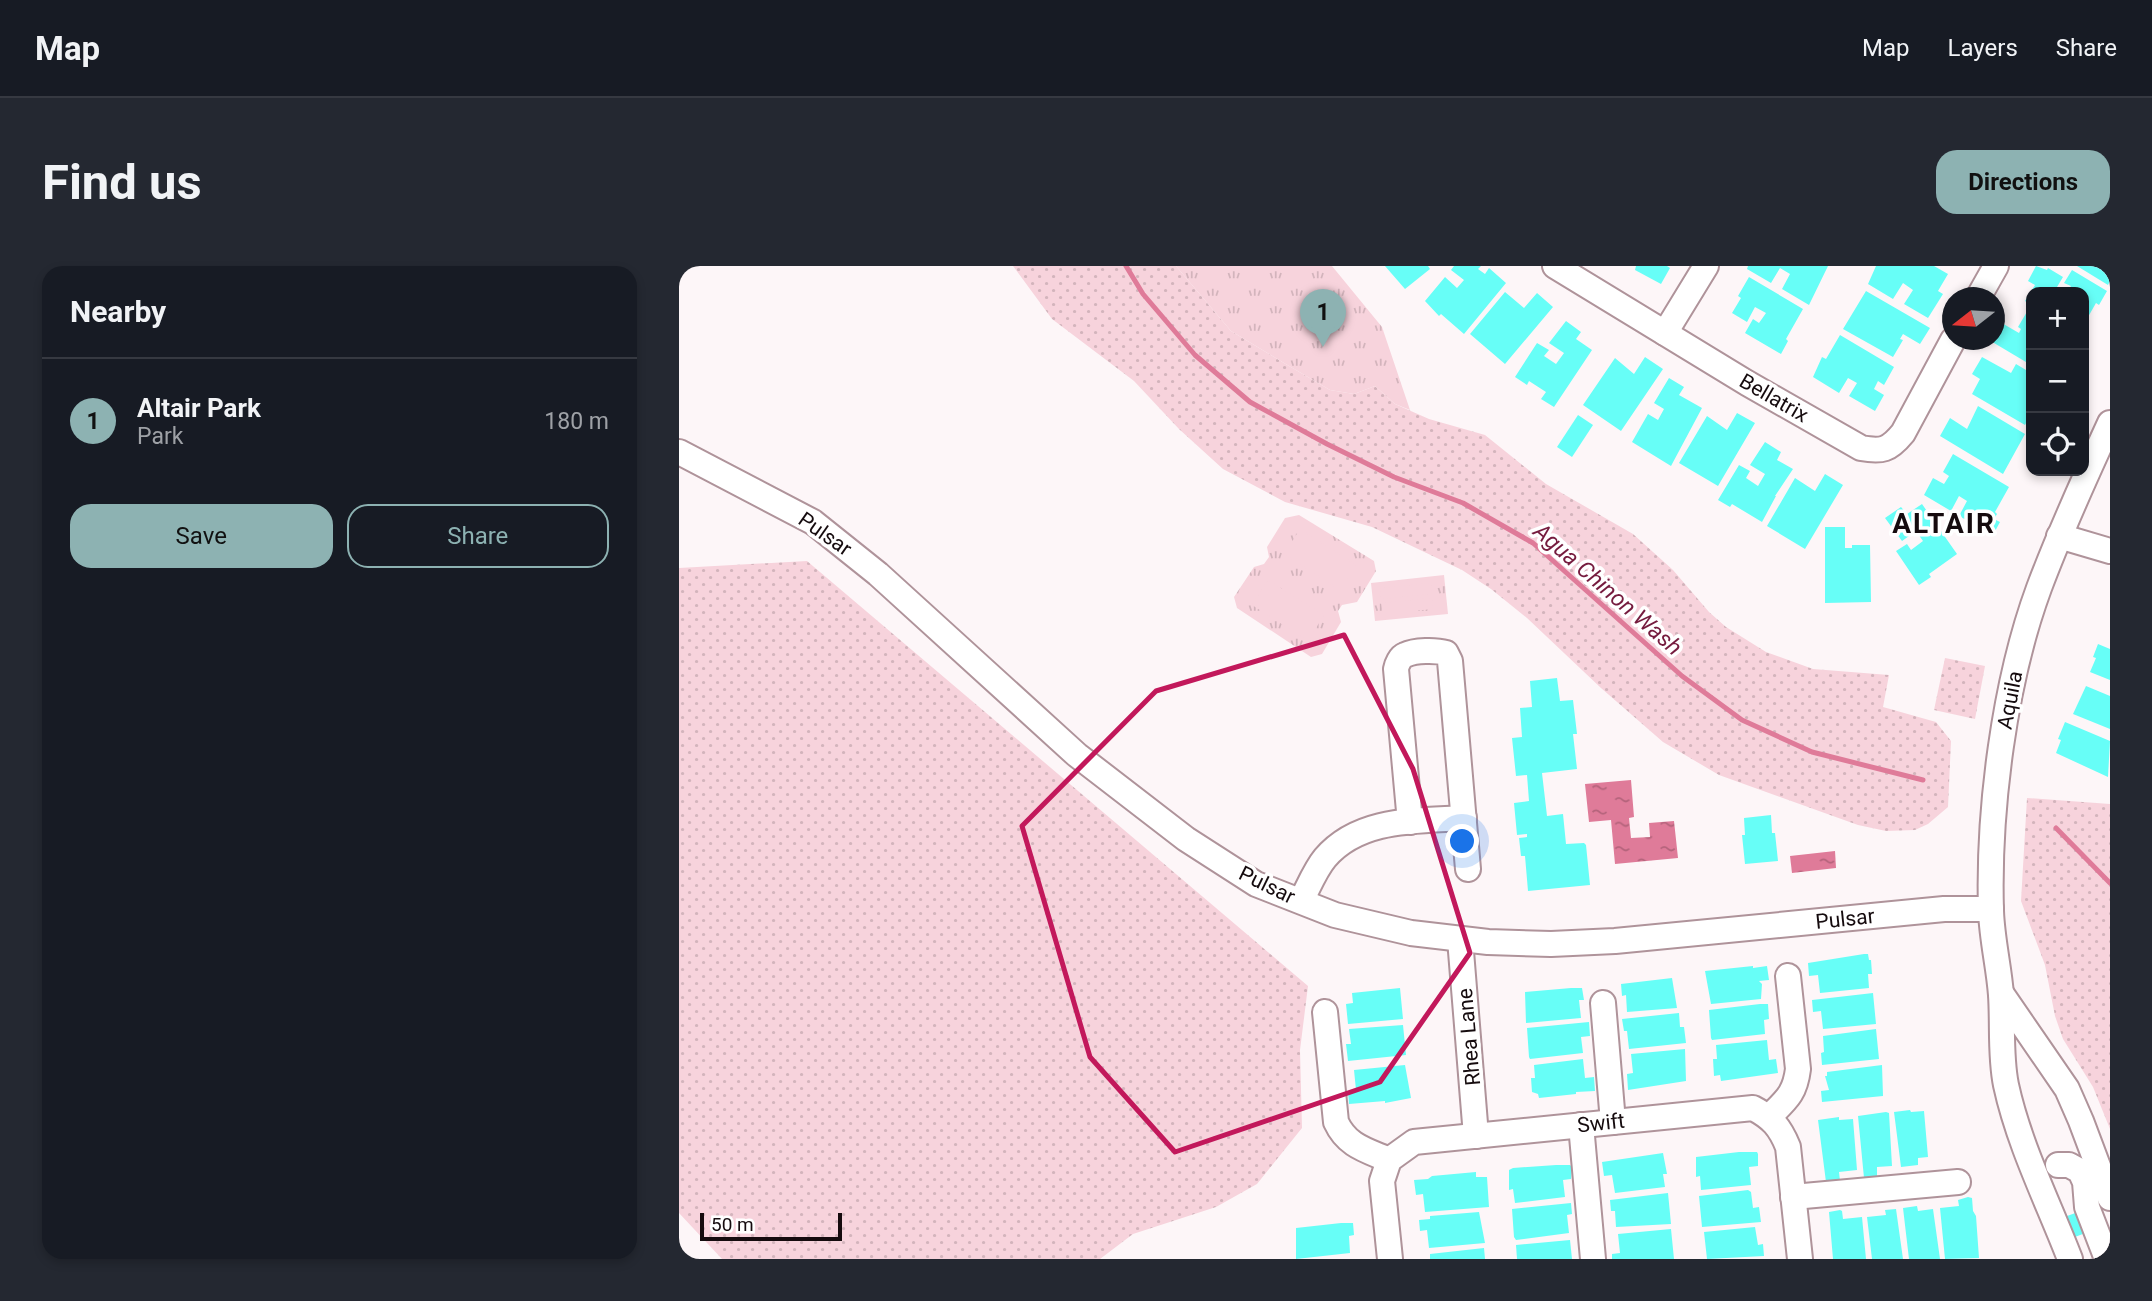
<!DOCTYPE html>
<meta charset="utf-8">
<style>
body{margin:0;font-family:Roboto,sans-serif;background:#242831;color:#f1f3f6}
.controls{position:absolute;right:21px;top:21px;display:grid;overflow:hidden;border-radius:14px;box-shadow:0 4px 10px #0003}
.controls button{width:63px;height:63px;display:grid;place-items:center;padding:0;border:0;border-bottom:2px solid #363941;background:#171b24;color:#f1f3f6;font:35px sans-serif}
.compass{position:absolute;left:1263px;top:21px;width:63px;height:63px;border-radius:50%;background:#171b24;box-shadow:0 4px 10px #0003;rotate:253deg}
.scale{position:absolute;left:21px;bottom:18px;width:142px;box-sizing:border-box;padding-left:7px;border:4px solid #150b0e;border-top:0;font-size:19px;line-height:24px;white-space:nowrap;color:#150b0e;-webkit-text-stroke:5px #fff;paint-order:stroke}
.you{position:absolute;left:784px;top:576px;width:24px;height:24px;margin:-18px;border:5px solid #fff;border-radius:50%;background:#1a73e8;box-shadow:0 0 0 10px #1a73e833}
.badge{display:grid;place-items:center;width:46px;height:46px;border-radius:50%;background:#8db2b2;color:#111;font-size:23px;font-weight:700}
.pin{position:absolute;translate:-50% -58px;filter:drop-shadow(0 2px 4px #0008)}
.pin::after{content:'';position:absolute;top:37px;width:24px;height:21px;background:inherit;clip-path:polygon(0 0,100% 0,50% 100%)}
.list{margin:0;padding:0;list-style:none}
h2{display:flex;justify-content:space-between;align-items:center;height:91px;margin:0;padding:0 28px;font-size:30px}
h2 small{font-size:23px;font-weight:400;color:#9ea1a6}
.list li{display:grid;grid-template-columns:46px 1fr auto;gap:21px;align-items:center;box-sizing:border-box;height:126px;padding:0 28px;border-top:2px solid #363941}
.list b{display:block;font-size:26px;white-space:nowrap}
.list p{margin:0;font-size:23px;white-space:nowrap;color:#9ea1a6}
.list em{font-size:23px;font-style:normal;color:#9ea1a6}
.actions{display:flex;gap:14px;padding:21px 28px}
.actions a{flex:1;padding:16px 0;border:2px solid #8db2b2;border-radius:21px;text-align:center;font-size:24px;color:#8db2b2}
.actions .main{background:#8db2b2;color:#111}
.icon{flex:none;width:38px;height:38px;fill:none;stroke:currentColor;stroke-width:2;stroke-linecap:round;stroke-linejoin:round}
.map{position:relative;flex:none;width:1431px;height:993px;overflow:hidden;border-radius:21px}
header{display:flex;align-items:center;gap:42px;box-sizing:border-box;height:98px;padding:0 35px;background:#171b24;border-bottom:2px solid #363941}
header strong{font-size:33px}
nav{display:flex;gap:38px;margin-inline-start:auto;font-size:24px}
.intro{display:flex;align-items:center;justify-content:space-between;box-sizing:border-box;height:168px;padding:0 42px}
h1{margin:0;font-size:49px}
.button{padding:18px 32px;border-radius:21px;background:#8db2b2;color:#111;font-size:24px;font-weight:700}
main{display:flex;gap:42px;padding:0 42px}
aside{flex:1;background:#171b24;border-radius:21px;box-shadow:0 4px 10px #0003}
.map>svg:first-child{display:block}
.grass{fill:url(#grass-dots)}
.park{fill:url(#park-tufts)}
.garden{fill:#f7d3dc}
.water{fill:url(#water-ripples)}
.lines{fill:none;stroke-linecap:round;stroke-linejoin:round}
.stream{stroke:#df7b99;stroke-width:5}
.building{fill:#67fef7}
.minor-casing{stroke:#af939a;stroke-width:28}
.minor{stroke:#fff;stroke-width:24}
.marked{fill:none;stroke:#c2185b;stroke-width:5;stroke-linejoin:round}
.labels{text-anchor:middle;stroke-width:7;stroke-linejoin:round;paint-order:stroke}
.street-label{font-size:21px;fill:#150b0e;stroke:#fff}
.water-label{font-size:23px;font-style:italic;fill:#751b3e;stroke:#fff}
.district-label{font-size:28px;font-weight:bold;letter-spacing:2px;fill:#150b0e;stroke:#fff}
</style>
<header>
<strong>Map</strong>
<nav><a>Map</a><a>Layers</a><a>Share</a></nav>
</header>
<div class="intro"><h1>Find us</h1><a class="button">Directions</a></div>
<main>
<aside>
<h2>Nearby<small></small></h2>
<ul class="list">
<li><span class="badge">1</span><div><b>Altair Park</b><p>Park</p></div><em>180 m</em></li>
</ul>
<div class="actions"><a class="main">Save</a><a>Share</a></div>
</aside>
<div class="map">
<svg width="1431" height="993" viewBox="0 0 1431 993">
<defs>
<pattern id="grass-dots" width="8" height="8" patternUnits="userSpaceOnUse" patternTransform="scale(1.75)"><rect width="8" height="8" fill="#f7d3dc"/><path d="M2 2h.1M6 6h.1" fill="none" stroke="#d3b4bc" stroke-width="1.8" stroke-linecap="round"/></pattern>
<pattern id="park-tufts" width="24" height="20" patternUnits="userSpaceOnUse" patternTransform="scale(1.75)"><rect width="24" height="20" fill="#f7d3dc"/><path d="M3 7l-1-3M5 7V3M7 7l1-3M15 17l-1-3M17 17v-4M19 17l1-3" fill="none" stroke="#d3b4bc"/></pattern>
<pattern id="water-ripples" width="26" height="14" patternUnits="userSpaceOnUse" patternTransform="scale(1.75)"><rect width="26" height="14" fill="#df7b99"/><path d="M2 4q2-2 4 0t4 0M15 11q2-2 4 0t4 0" fill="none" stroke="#b4637b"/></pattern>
</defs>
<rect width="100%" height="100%" fill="#fdf6f8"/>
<!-- grass -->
<g class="grass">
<path d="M334 0H497L552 65 605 97 651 124 675 128 696 120 716 138 750 153 806 169 867 218 954 268 994 304 1030 346 1047 361 1087 386 1134 403 1210 409 1204 441 1257 456 1272 475 1269 541 1249 558 1236 564 1207 565 1179 559 1040 509 984 476 922 422 848 352 812 323 783 304 693 261 606 236 544 203 500 163 455 115 373 53Z"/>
<path d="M128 295 629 720 621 784 623 862 578 918 537 941 454 968 421 993H43L0 947V302Z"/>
<path d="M1266 392 1306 400 1296 453 1255 444Z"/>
<path d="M1348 532 1431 538V863L1414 821 1384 773 1376 750 1366 699 1342 635Z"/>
</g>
<!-- park -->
<g class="park">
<path d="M497 0H653L703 61 731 144 716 138 696 120 675 128 651 124 605 97 552 65Z"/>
<path d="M620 249 695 295 697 305 678 336 663 339 659 345 662 356 643 388 632 391 558 342 555 331 575 301 585 298 590 291 588 281 606 252Z"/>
<path d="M765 309 769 348 696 355 692 317Z"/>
</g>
<!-- garden -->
<g class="garden">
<path d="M621 263 677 299 661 324 605 288Z"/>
<path d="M589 314 645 349 629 375 573 339Z"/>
<path d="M752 317 753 328 702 333 701 322Z"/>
<path d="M753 332 754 343 704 348 702 337Z"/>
</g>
<!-- water -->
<g class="water">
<path d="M952 514 955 551 950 552 952 572 971 571 970 557 995 555 999 592 936 598 932 554 910 556 906 518Z"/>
<path d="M1156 585 1157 602 1113 607 1111 590Z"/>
</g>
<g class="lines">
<!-- stream -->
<g class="stream">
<path d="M447 0 464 28 516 89 571 136 648 178 715 211 784 237 854 277 1003 410 1063 454 1133 486 1244 514"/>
<path d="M1377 562 1431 617"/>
</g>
</g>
<!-- building -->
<g class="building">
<path d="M706 0H749L751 3 726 23Z"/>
<path d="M775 0H802L799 3 806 8 810 2 827 17 785 68 762 48 760 50 746 35 766 11 778 22 785 14 772 4Z"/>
<path d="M957 0H988L991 2 982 18 956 4Z"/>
<path d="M1069 0H1149L1130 39 1103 23 1111 8 1101 2 1092 17 1068 3Z"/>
<path d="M1197 0H1255L1269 8 1259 25 1264 28 1249 52 1225 38 1234 24 1224 17 1214 33 1189 18Z"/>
<path d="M1357 0 1368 4 1369 2 1384 11 1375 26H1352V39L1346 35 1356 19 1349 15Z"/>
<path d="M1398 0H1431V15L1429 19Z"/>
<path d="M1393 4 1428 25 1420 39 1417 37 1405 58V26H1388L1392 20 1385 17Z"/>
<path d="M1070 11 1124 43 1107 73 1109 75 1102 88 1066 67 1074 53 1080 57 1087 47 1076 41 1068 56 1053 47 1062 32 1059 30Z"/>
<path d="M1187 25 1251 62 1241 78 1224 68 1221 73 1224 74 1214 91 1164 63Z"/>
<path d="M826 26 845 42 858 27 874 41 826 98 791 68Z"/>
<path d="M1349 44 1352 46V99L1310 74H1316V65L1321 56 1340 67 1342 63 1339 61Z"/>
<path d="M887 55 902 66 897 73 913 84 875 141 862 133 867 126 850 115 848 119 836 111 858 77 870 84 865 90 877 98 885 87 870 77Z"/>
<path d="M1161 69 1215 101 1205 119 1199 115 1195 123 1205 129 1196 145 1170 130 1178 117 1169 112 1160 127 1134 111 1143 91 1147 93Z"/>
<path d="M966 91 984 103 942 165 904 139 936 92 955 108Z"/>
<path d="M1303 91 1332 107 1337 98 1352 107V147L1346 159 1293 128 1301 113 1293 108Z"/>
<path d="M990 112 1005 121 1000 129 1023 142 992 200 953 176 969 148 979 154 985 143 975 137Z"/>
<path d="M1299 140 1346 168 1324 208 1261 170 1271 152 1288 163Z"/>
<path d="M1058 147 1076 157 1039 220 1000 197 1028 150 1048 164Z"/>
<path d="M899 149 914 159 893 191 878 181Z"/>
<path d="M1086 176 1102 186 1098 194 1114 203 1096 230H1097L1083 256 1053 238 1051 241 1039 234 1060 199 1071 205 1067 212 1079 220 1086 208 1071 199Z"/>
<path d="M1274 188 1330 221 1316 246 1318 248 1315 253 1321 256 1314 269 1280 250 1288 235 1280 230 1272 245 1245 229 1254 212 1265 218 1270 210 1264 206Z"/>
<path d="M1146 208 1164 219 1126 283 1088 260 1116 212 1136 225Z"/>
<path d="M1243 238 1278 288 1250 308 1252 311 1240 319 1217 285 1228 278 1232 284 1244 275 1237 265 1223 275 1206 252 1222 241 1228 248Z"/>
<path d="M1146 261H1166V282H1173V279H1191L1192 336 1146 337Z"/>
<path d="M1419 378 1431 383V414L1411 406 1417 392 1414 391Z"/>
<path d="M878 412 881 435 894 434 898 468H894L898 503 863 507 868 550 884 548 887 578 905 577 907 579 911 619 849 625 846 590H842L840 572 848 571V568L838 569 835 537 850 535 848 509 837 510 833 472 843 471 841 442 853 441 851 415Z"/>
<path d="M1407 420 1431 430V463L1394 448Z"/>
<path d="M1386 456 1431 475 1429 511 1377 487 1382 474 1379 473Z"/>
<path d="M1092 549 1093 567H1096L1099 595 1066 598 1063 569H1066L1065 552Z"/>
<path d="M1185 688H1189L1190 694H1192L1193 708H1189L1190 722 1141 727 1139 709 1130 710 1129 697Z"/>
<path d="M1074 700V702L1088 700 1090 714 1080 715 1083 718 1082 733 1032 738 1026 705Z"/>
<path d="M993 712 998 742 948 746 947 729 943 730 942 718Z"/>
<path d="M721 722 724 753 669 758 667 738 674 737 673 727Z"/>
<path d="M892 722H903L905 734H900L902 752 847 757 846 726Z"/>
<path d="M1194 727 1197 758 1144 763 1142 745 1134 746 1133 734Z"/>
<path d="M1081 738H1089L1090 753 1085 754 1086 768 1033 774 1032 772 1030 744Z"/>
<path d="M1000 747 1001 761H1005L1007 777 950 783 948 765H945L943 753Z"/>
<path d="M910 756 911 770 902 771 904 787 851 793 850 791 848 762Z"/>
<path d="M724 759 727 789 669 795 667 778H672L670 763Z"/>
<path d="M1197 763 1200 793 1143 799 1142 787 1145 786 1144 770Z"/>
<path d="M1088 774 1090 794 1097 793 1099 807 1042 815 1041 809 1035 810 1034 793H1038L1037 779Z"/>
<path d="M1006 783 1007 815 949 824 948 808 954 807 952 788Z"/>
<path d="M904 793 906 812 915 811 916 825 897 826V828L860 832 859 828 853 826 852 812H856L855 799Z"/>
<path d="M726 799 732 832 706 837V835L670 838 669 825 677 824 675 804Z"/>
<path d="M1203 799 1204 830 1143 836 1142 825 1150 824 1146 810H1148V806Z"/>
<path d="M1231 844 1232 846 1245 845 1249 891 1239 892V899L1222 901 1215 846Z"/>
<path d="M1207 846 1210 847 1213 900 1198 901V911L1185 912 1179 850Z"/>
<path d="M1160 851V854L1174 853 1178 904 1160 906 1161 915 1147 916 1139 854Z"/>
<path d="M1060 886H1078L1079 888V900L1070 901 1072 919 1022 924 1021 910 1017 911V891Z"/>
<path d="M984 887 988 908H984L986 921 936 927 933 909 925 910 923 896Z"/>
<path d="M877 899H891L893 901 892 913 884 914 886 931 836 937 834 923 830 924V904L834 902Z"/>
<path d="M797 906V911H808L810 941 746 946 744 928 737 929 735 914 749 913 753 910Z"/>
<path d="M1069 924 1072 926 1074 942 1080 941 1082 956 1023 961 1020 930Z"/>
<path d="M989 927 992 958 937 961 936 945H932L931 934Z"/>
<path d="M1289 931 1293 932 1294 945 1297 950 1300 992 1266 993 1261 942 1280 940 1279 934Z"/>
<path d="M892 937 893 948 888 949 890 967 837 974 835 971 833 943Z"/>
<path d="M1238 940 1239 945 1254 943 1261 993H1230L1224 942Z"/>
<path d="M1217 943 1224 993H1193L1188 951 1207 949 1206 944Z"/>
<path d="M1161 944 1163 945 1164 953 1183 951 1187 993H1154L1150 946Z"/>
<path d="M1402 945 1409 966 1396 971 1388 950Z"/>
<path d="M800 946 806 977 750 982 748 964 741 965 740 954 751 953V950Z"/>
<path d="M662 957H674L675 969 670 970 671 987 617 993V962Z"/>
<path d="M1076 961 1079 979 1084 978 1085 990 1028 993 1025 966Z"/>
<path d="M992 963 995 993H933V988L941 987 939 968Z"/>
<path d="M891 974 893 993H838L837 979Z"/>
<path d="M805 982 806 993H751V988Z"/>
</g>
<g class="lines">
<defs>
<g id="minor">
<path d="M876 0 1068 117 1182 182C1203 186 1210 184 1224 167L1274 74"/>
<path d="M1299 32 1317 0"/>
<path d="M986 67 1027 0"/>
<path d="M0 186 134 256 199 308 398 489 507 573 577 618 656 649 732 667 809 676 872 678 936 675 1265 643H1312"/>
<path d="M1380 270 1431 285"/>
<path d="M731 556 717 403C718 398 721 391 726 389 736 384 757 384 767 387L771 395 789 603"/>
<path d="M622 635C629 622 636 604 646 592 680 552 737 555 785 552"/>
<path d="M781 673 797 870"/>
<path d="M1322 727 1388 823 1402 855 1431 932"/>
<path d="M924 737 934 856"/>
<path d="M646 746 657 856C668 880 687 884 710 894"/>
<path d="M1090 851C1107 834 1116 828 1119 803L1109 710"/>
<path d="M902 859 914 993"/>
<path d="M1379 899H1390L1401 905 1406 916 1408 941 1428 993"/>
<path d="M1114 931 1279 916"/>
<path d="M711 993 703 915 710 894 735 876 1074 842C1093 852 1101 861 1109 881L1121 993"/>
<path d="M1391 993C1369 936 1340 879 1327 819 1321 790 1324 759 1322 729 1320 701 1313 674 1312 645 1309 545 1325 417 1360 322 1381 266 1406 211 1431 157"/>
</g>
</defs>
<!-- minor casing -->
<use href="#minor" class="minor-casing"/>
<!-- minor -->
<use href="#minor" class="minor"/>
</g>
<!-- marked area -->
<path class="marked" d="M665 369 734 503 791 687 701 816 496 886 411 791 343 560 477 425Z"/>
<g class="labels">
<!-- street labels -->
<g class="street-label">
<text transform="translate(1095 132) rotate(30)" y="7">Bellatrix</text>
<text transform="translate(146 268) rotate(35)" y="7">Pulsar</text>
<text transform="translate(1331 434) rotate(-79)" y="7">Aquila</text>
<text transform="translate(588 619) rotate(26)" y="7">Pulsar</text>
<text transform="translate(1166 653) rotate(-6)" y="7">Pulsar</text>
<text transform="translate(790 771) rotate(-95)" y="7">Rhea Lane</text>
<text transform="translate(922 857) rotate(-6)" y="7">Swift</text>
</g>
<!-- water labels -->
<g class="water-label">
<text transform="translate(929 323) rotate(41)" y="8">Agua Chinon Wash</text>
</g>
<!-- district labels -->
<g class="district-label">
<text x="1265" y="267">ALTAIR</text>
</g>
</g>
</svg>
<div class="controls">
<button>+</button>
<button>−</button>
<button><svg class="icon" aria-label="locate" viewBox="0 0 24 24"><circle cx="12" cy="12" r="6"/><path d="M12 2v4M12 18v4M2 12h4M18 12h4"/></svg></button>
</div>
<svg class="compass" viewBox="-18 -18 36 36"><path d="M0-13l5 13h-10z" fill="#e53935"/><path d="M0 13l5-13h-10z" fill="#9ea1a6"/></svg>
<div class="scale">50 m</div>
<div class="you"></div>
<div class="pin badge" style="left:644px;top:81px">1</div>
</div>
</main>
